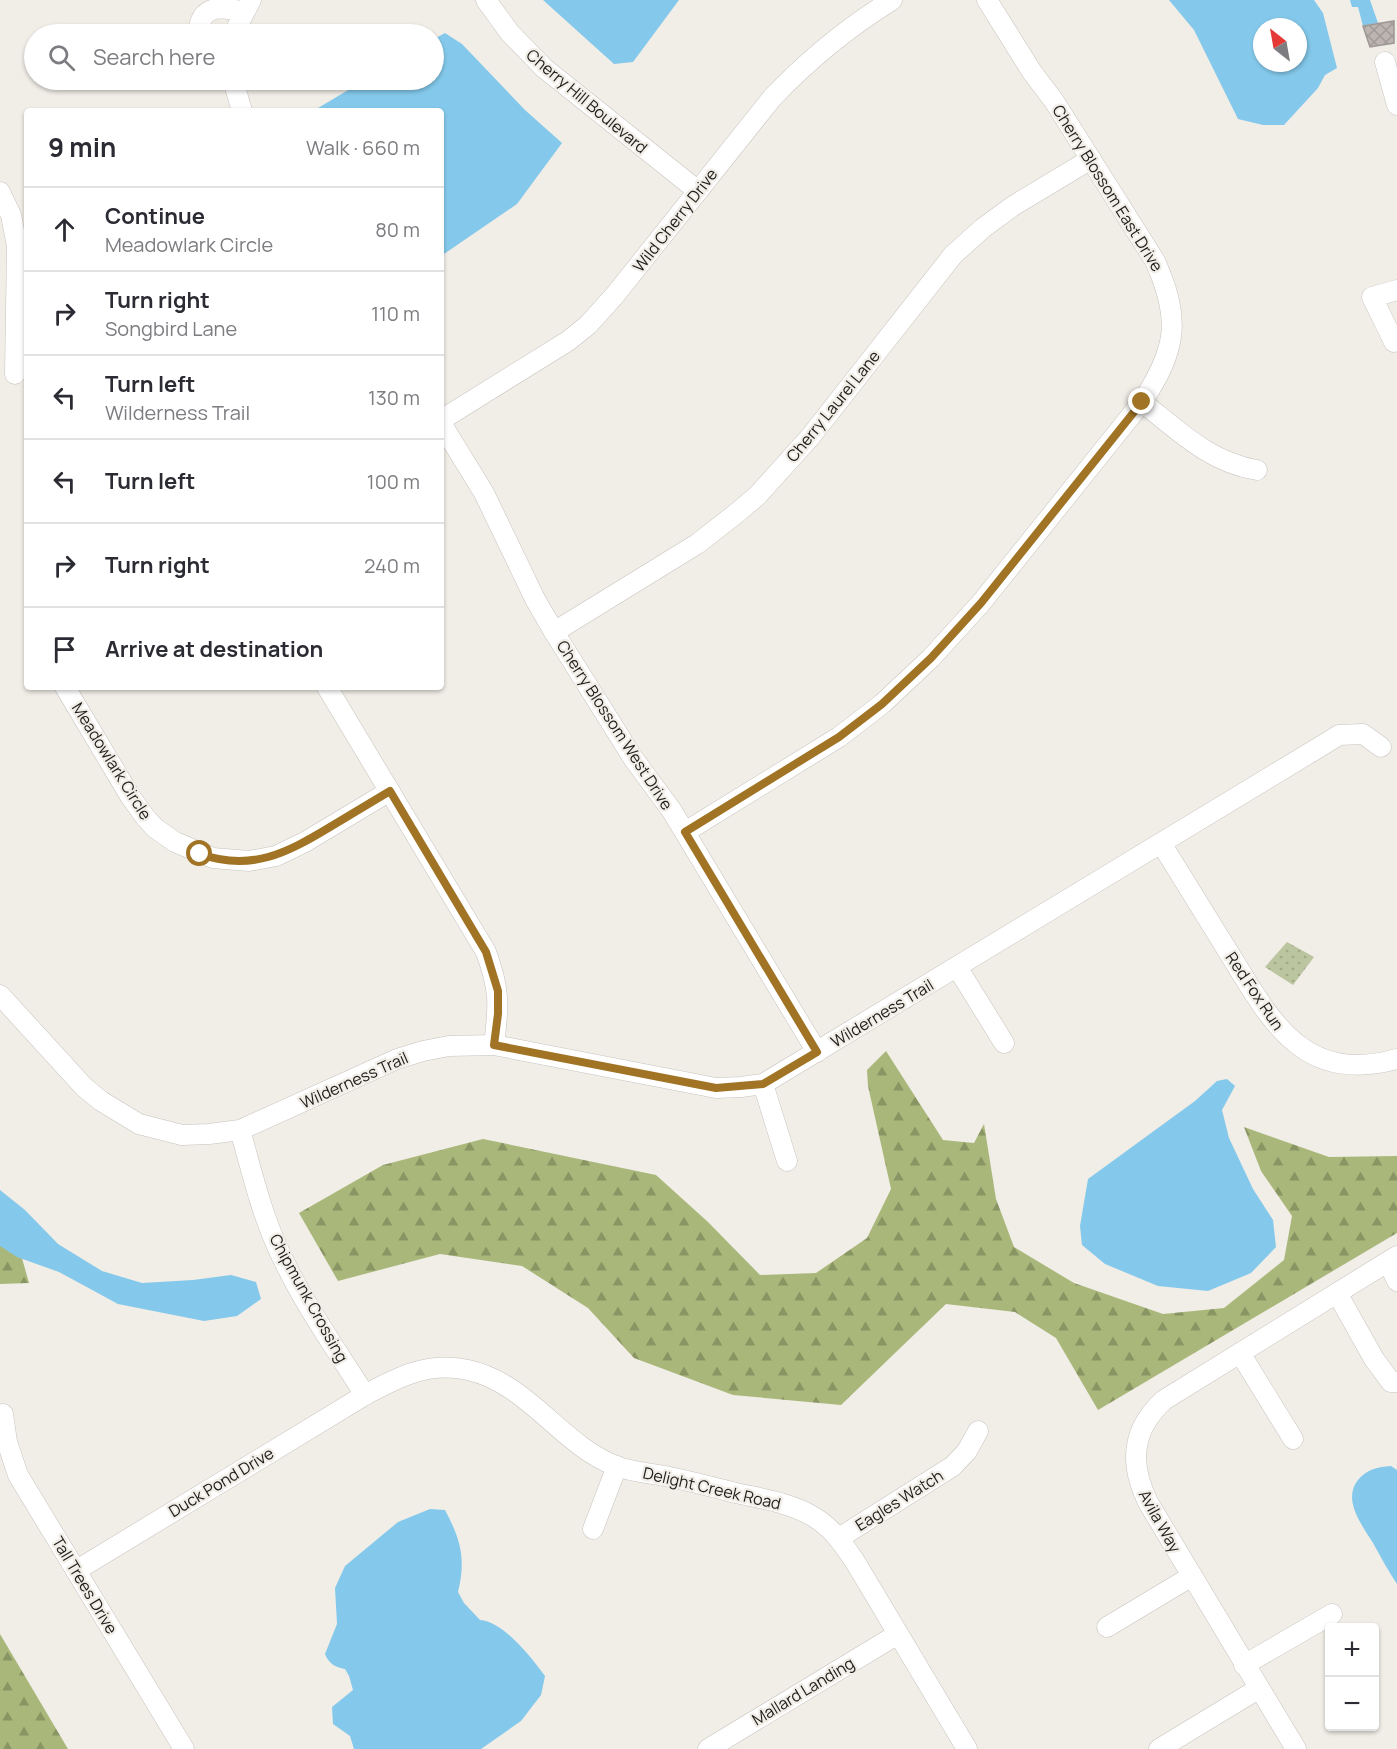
<!DOCTYPE html>
<meta charset="utf-8">
<style>
body{margin:0;font-family:Manrope,sans-serif;background:#f2f2f3;color:#2b2b33}
.controls{position:absolute;right:18px;bottom:18px;display:grid;overflow:hidden;border-radius:6px;box-shadow:0 2px 4px #0004}
.controls button{width:54px;height:54px;display:grid;place-items:center;padding:0;border:0;border-bottom:2px solid #e1e1e2;background:#fff;color:#2b2b33;font:30px sans-serif}
.compass{position:absolute;left:1253px;top:18px;width:54px;height:54px;border-radius:50%;background:#fff;box-shadow:0 2px 4px #0004;rotate:329deg}
.stop{position:absolute;width:18px;height:18px;margin:-14px;border:4px solid #a07424;border-radius:50%;background:#fff}
.stop.end{background:#a07424;border-color:#fff;box-shadow:0 2px 6px #0008}
.list{margin:0;padding:0;list-style:none}
h2{display:flex;justify-content:space-between;align-items:center;height:78px;margin:0;padding:0 24px;font-size:26px}
h2 small{font-size:20px;font-weight:400;color:#7c7c81}
.list li{display:grid;grid-template-columns:39px 1fr auto;gap:18px;align-items:center;box-sizing:border-box;height:84px;padding:0 24px;border-top:2px solid #e1e1e2}
.list b{display:block;font-size:22px;white-space:nowrap}
.list p{margin:0;font-size:20px;white-space:nowrap;color:#7c7c81}
.list em{font-size:20px;font-style:normal;color:#7c7c81}
.icon{flex:none;width:33px;height:33px;fill:none;stroke:currentColor;stroke-width:2;stroke-linecap:round;stroke-linejoin:round}
.map{position:relative;flex:none;width:1397px;height:1749px;overflow:hidden}
.search{position:absolute;background:#fff;box-shadow:0 2px 4px #0004;left:24px;top:24px;width:420px;height:66px;display:flex;align-items:center;gap:15px;box-sizing:border-box;padding:0 21px;border-radius:33px;color:#7c7c81;font-size:22px}
.panel{position:absolute;background:#fff;box-shadow:0 2px 4px #0004;left:24px;top:108px;width:420px;height:582px;border-radius:6px}
.map>svg:first-child{display:block}
.grass{fill:url(#grass-dots)}
.forest{fill:url(#forest-firs)}
.water{fill:#84c9eb;fill-rule:evenodd}
.building{fill:url(#building-cross-hatch);stroke:#9e9895;stroke-width:1.5}
.lines{fill:none;stroke-linecap:round;stroke-linejoin:round}
.minor-casing{stroke:#c7c3be;stroke-width:21}
.minor{stroke:#fff;stroke-width:20}
.route{stroke:#a07424;stroke-width:8}
.labels{text-anchor:middle;stroke-width:4.5;stroke-linejoin:round;paint-order:stroke}
.street-label{font-size:16px;fill:#1e1c1a;stroke:#f1ede7}
</style>
<div class="map">
<svg width="1397" height="1749" viewBox="0 0 1397 1749">
<defs>
<pattern id="grass-dots" width="8" height="8" patternUnits="userSpaceOnUse" patternTransform="scale(1.5)"><rect width="8" height="8" fill="#bbc59f"/><path d="M2 2h.1M6 6h.1" fill="none" stroke="#a0a988" stroke-width="1.8" stroke-linecap="round"/></pattern>
<pattern id="forest-firs" width="22" height="20" patternUnits="userSpaceOnUse" patternTransform="scale(1.5)"><rect width="22" height="20" fill="#a9b87a"/><path d="M5 1l3.5 6h-7zM16 11l3.5 6h-7z" fill="#899563"/></pattern>
<pattern id="building-cross-hatch" width="8" height="8" patternUnits="userSpaceOnUse" patternTransform="scale(1.5)"><rect width="8" height="8" fill="#bbb4b1"/><path d="M0 0l8 8M0 8l8-8" fill="none" stroke="#a09a98"/></pattern>
</defs>
<rect width="100%" height="100%" fill="#f1ede7"/>
<!-- grass -->
<path class="grass" d="M1287 942 1314 957 1293 985 1265 967Z"/>
<!-- forest -->
<g class="forest">
<path d="M886 1051 943 1140 974 1143 984 1124 996 1199 1014 1247 1074 1283 1163 1314 1224 1308 1284 1260 1292 1216 1261 1171 1244 1127 1329 1157 1397 1156V1233L1098 1410 1056 1338 1015 1312 946 1304 841 1405 733 1395 634 1358 588 1308 522 1266 440 1254 338 1281 299 1213 383 1165 483 1139 656 1175 708 1222 760 1275 816 1273 867 1238 891 1189 868 1086 867 1070Z"/>
<path d="M0 1223 16 1237 29 1283 0 1284Z"/>
<path d="M0 1634 68 1749H0Z"/>
</g>
<!-- water -->
<g class="water">
<path d="M543 0H679L633 62 614 64Z"/>
<path d="M1169 0H1314L1323 13 1337 68 1325 75 1318 88 1284 125H1263L1238 119 1194 30ZM1262 27H1298V63H1262Z"/>
<path d="M1350 0H1370L1378 23 1363 26 1358 7H1352Z"/>
<path d="M445 33 462 44 525 110 562 143 517 204 441 256V111H313L365 80H434V39Z"/>
<path d="M1227 1079 1235 1086 1222 1110 1229 1138 1253 1189 1273 1220 1276 1247 1251 1273 1208 1291 1158 1286 1105 1264 1082 1245 1080 1226 1088 1179 1195 1101 1217 1081Z"/>
<path d="M0 1190 25 1210 58 1244 102 1271 142 1283 193 1280 231 1275 256 1282 261 1299 237 1316 204 1321 118 1304 59 1272 17 1257 0 1246Z"/>
<path d="M1391 1466 1397 1470V1584C1388 1571 1381 1557 1373 1543 1362 1525 1342 1500 1358 1480 1367 1469 1378 1467 1391 1466Z"/>
<path d="M430 1509 445 1510C461 1540 466 1559 458 1592L464 1603 480 1620C504 1622 531 1657 545 1676L541 1695 521 1721 481 1749H354L350 1736 333 1724 332 1707 353 1690 349 1676 345 1669C335 1667 329 1664 325 1654L337 1624 335 1588 345 1566 398 1522Z"/>
</g>
<!-- building -->
<path class="building" d="M1394 21V43L1370 47 1363 26Z"/>
<g class="lines">
<defs>
<g id="minor">
<path d="M486 0 510 33 544 68 698 191"/>
<path d="M198 34C200 4 221 6 244 12"/>
<path d="M236 34 238 25 251 0"/>
<path d="M1385 62 1397 105"/>
<path d="M233 80 242 111"/>
<path d="M0 192 11 215 17 246 15 374"/>
<path d="M1397 290 1372 297 1394 342 1397 341"/>
<path d="M1142 402C1179 431 1209 462 1257 470"/>
<path d="M441 420 568 341 588 325 615 295 772 98C808 60 847 28 892 0"/>
<path d="M441 423 484 493 535 599 554 632 633 758 672 811 817 1052"/>
<path d="M554 632 697 544 738 512 757 496 811 436 953 255 983 228 1013 206 1091 159"/>
<path d="M65 687 130 796 145 817 155 828 175 842 213 858 249 861 276 856 305 842 390 791"/>
<path d="M327 687 486 952C500 990 499 1005 494 1045"/>
<path d="M685 832 839 737 882 704 931 658 981 603 1142 402C1177 349 1181 319 1155 261L1054 101 1032 72 987 0"/>
<path d="M1161 843C1184 880 1206 916 1229 953 1271 1021 1303 1085 1397 1059"/>
<path d="M957 967 1004 1043"/>
<path d="M0 995 84 1087 101 1101 139 1124 182 1135 209 1134 240 1130 397 1059 423 1051 449 1046 494 1045 716 1088 741 1087 763 1084 1331 740 1339 735 1363 734 1381 747"/>
<path d="M763 1084 787 1161"/>
<path d="M240 1130C251 1168 260 1208 276 1244 299 1297 334 1346 365 1395"/>
<path d="M1388 1262 1397 1281"/>
<path d="M1337 1293 1374 1359 1391 1382H1397"/>
<path d="M1240 1353 1293 1439"/>
<path d="M3 1414 7 1442 18 1475 184 1749"/>
<path d="M593 1529 617 1466"/>
<path d="M839 1538 953 1466 967 1451 978 1431"/>
<path d="M77 1570 365 1395C398 1377 429 1361 468 1370 528 1383 561 1445 616 1466 631 1472 650 1473 665 1476 689 1481 713 1487 736 1493 763 1499 791 1503 814 1517 832 1528 843 1544 854 1560L967 1749"/>
<path d="M1107 1627 1192 1576"/>
<path d="M1244 1665 1332 1614"/>
<path d="M708 1749 898 1634"/>
<path d="M1159 1749 1258 1689"/>
<path d="M1296 1749 1149 1504C1129 1465 1131 1430 1164 1400L1397 1256"/>
</g>
</defs>
<!-- minor casing -->
<use href="#minor" class="minor-casing"/>
<!-- minor -->
<use href="#minor" class="minor"/>
</g>
<g class="lines">
<!-- route -->
<path class="route" d="M200 854C251 872 287 853 330 827 350 815 370 803 390 791L486 952 498 991V1014L494 1045 716 1088 763 1084 817 1052 685 832 839 737 882 704 931 658 981 603 1142 402"/>
</g>
<g class="labels">
<!-- street labels -->
<g class="street-label">
<text transform="translate(587 101) rotate(40)" y="6">Cherry Hill Boulevard</text>
<text transform="translate(1108 188) rotate(58)" y="6">Cherry Blossom East Drive</text>
<text transform="translate(675 220) rotate(-52)" y="6">Wild Cherry Drive</text>
<text transform="translate(833 406) rotate(-51)" y="6">Cherry Laurel Lane</text>
<text transform="translate(615 725) rotate(57)" y="6">Cherry Blossom West Drive</text>
<text transform="translate(112 761) rotate(58)" y="6">Meadowlark Circle</text>
<text transform="translate(1255 991) rotate(56)" y="6">Red Fox Run</text>
<text transform="translate(882 1013) rotate(-31)" y="6">Wilderness Trail</text>
<text transform="translate(354 1080) rotate(-24)" y="6">Wilderness Trail</text>
<text transform="translate(309 1298) rotate(61)" y="6">Chipmunk Crossing</text>
<text transform="translate(221 1482) rotate(-31)" y="6">Duck Pond Drive</text>
<text transform="translate(712 1488) rotate(13)" y="6">Delight Creek Road</text>
<text transform="translate(899 1500) rotate(-32)" y="6">Eagles Watch</text>
<text transform="translate(1160 1521) rotate(61)" y="6">Avila Way</text>
<text transform="translate(85 1585) rotate(59)" y="6">Tall Trees Drive</text>
<text transform="translate(803 1691) rotate(-31)" y="6">Mallard Landing</text>
</g>
</g>
</svg>
<div class="controls">
<button>+</button>
<button>−</button>
</div>
<svg class="compass" viewBox="-18 -18 36 36"><path d="M0-13l5 13h-10z" fill="#e53935"/><path d="M0 13l5-13h-10z" fill="#7c7c81"/></svg>
<div class="stop" style="left:200px;top:854px"></div>
<div class="stop end" style="left:1142px;top:402px"></div>
<div class="search"><svg class="icon" aria-label="search" viewBox="0 0 24 24"><circle cx="10" cy="10" r="6"/><path d="M15 15l6 6"/></svg>Search here</div>
<section class="panel">
<h2>9 min<small>Walk · 660 m</small></h2>
<ul class="list">
<li><svg class="icon" aria-label="ahead" viewBox="0 0 24 24"><path d="M12 20V5M6 11l6-6 6 6"/></svg><div><b>Continue</b><p>Meadowlark Circle</p></div><em>80 m</em></li>
<li><svg class="icon" aria-label="right" viewBox="0 0 24 24"><path d="M7 20v-9h11M14 6l5 5-5 5"/></svg><div><b>Turn right</b><p>Songbird Lane</p></div><em>110 m</em></li>
<li><svg class="icon" aria-label="left" viewBox="0 0 24 24"><path d="M17 20v-9H6M10 6l-5 5 5 5"/></svg><div><b>Turn left</b><p>Wilderness Trail</p></div><em>130 m</em></li>
<li><svg class="icon" aria-label="left" viewBox="0 0 24 24"><path d="M17 20v-9H6M10 6l-5 5 5 5"/></svg><div><b>Turn left</b></div><em>100 m</em></li>
<li><svg class="icon" aria-label="right" viewBox="0 0 24 24"><path d="M7 20v-9h11M14 6l5 5-5 5"/></svg><div><b>Turn right</b></div><em>240 m</em></li>
<li><svg class="icon" aria-label="arrive" viewBox="0 0 24 24"><path d="M6 21V4h12l-3 4 3 4H6"/></svg><div><b>Arrive at destination</b></div></li>
</ul>
</section>
</div>
